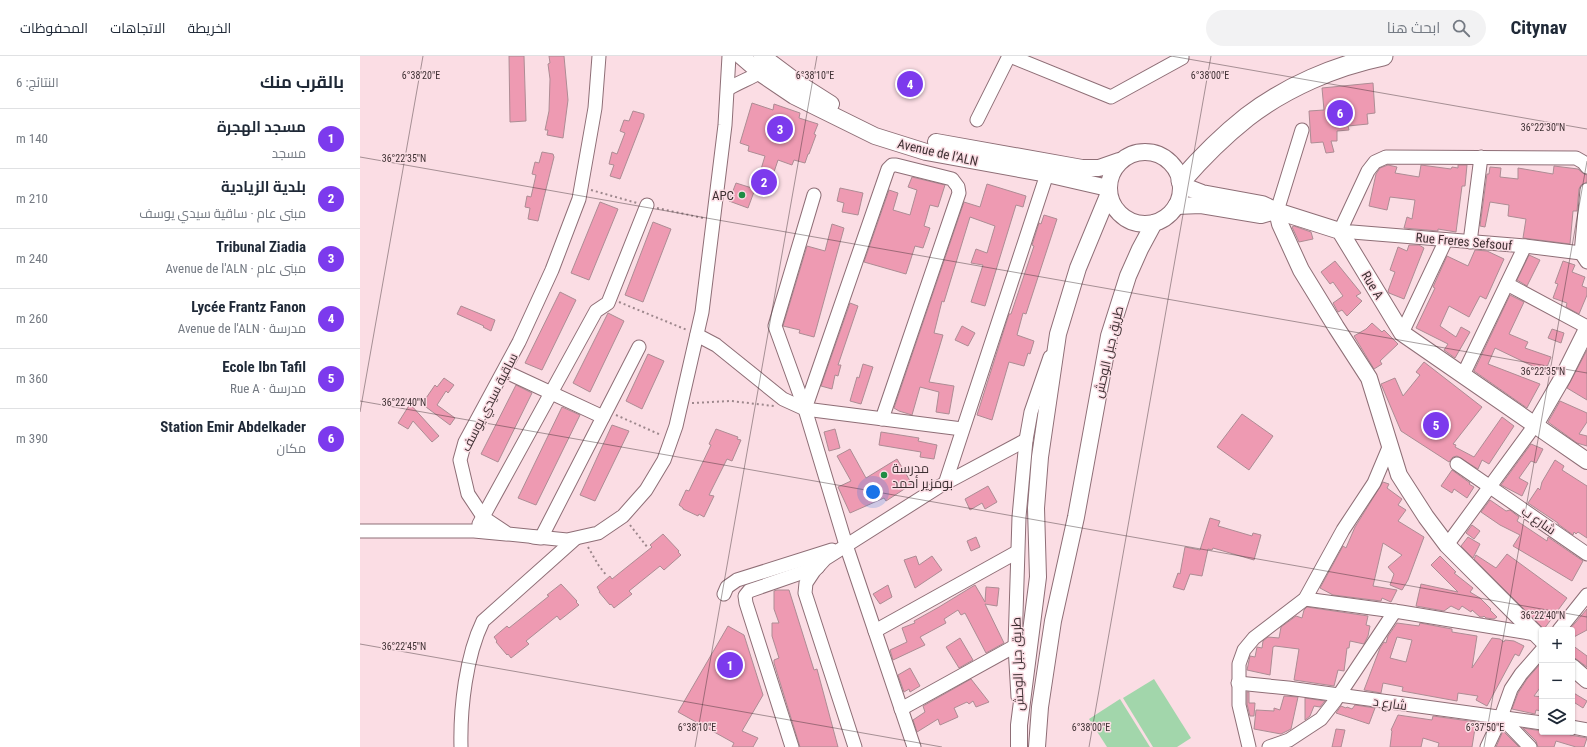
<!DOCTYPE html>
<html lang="ar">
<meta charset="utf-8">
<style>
body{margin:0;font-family:"Roboto Condensed",Cairo,sans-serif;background:#f2f2f3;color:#1f2937;direction:rtl}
.controls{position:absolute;right:12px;bottom:12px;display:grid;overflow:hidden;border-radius:4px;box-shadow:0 1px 3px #0004}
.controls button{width:36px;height:36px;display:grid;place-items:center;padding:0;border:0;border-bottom:1px solid #e0e1e3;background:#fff;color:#1f2937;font:20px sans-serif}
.you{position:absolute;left:513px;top:436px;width:14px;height:14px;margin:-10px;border:3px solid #fff;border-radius:50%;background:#1a73e8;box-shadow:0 0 0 6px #1a73e833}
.badge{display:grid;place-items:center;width:26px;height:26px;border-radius:50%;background:#7c3aed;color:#fff;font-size:13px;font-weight:700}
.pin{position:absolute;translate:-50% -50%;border:2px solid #fff;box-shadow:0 1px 4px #0006}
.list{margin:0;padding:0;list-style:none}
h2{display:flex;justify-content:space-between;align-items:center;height:52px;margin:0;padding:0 16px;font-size:17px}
h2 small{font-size:13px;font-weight:400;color:#747a83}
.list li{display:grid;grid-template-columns:26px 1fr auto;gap:12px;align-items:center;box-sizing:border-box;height:60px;padding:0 16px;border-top:1px solid #e0e1e3}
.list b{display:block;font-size:15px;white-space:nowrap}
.list p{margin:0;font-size:13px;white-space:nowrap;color:#747a83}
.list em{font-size:13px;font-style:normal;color:#747a83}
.icon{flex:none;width:22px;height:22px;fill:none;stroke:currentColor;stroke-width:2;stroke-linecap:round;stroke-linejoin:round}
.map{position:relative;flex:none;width:1227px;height:691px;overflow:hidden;direction:ltr}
header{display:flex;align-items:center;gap:24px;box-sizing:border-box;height:56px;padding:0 20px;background:#fff;border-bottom:1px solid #e0e1e3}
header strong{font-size:19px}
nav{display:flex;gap:22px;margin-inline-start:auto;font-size:14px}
.search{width:280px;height:36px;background:#f2f2f3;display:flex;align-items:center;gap:10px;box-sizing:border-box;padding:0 14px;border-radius:22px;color:#747a83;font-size:15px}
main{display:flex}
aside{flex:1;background:#fff}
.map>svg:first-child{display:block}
.green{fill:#a2d6ab}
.building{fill:#ee9ab2;stroke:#ad8c94;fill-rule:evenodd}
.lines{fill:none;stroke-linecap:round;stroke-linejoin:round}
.minor-casing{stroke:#8e6e76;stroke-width:15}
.major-casing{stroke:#8e6e76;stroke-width:18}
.highway-casing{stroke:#8e6e76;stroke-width:21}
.path{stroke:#9d878c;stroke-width:2;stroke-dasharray:2 3;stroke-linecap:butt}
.minor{stroke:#fff;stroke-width:13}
.major{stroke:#fff;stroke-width:16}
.highway{stroke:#fff;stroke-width:19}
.ticks{fill:none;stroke:#3e3033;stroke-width:1;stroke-opacity:0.45}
.poi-dot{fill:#208c44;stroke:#fbdde4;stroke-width:1.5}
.labels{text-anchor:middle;stroke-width:3;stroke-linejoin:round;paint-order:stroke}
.street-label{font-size:13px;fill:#3e3033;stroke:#fbdde4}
.poi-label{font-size:13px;fill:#3e3033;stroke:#fbdde4;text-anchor:end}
.ticks-label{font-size:10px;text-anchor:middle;fill:#3e3033;stroke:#fbdde4;stroke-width:3;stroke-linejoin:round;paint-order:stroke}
</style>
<header>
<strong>Citynav</strong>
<div class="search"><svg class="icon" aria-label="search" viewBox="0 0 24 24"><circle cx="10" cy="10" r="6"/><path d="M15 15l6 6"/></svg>ابحث هنا</div>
<nav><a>الخريطة</a><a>الاتجاهات</a><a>المحفوظات</a></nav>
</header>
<main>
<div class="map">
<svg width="1227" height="691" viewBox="0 0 1227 691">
<rect width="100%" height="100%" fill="#fbdde4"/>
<!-- green -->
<g class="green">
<path d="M794 623 831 682 817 691H793L763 642Z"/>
<path d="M760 643 790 691H747L729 663Z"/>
</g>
<!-- building -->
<g class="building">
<path d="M149 0H164L166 65 150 66Z"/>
<path d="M189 0H204L208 44 203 82 187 79 188 74H185L189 55 190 23 188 8 190 7Z"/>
<path d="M1013 27 1015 57 1007 58 1008 68 988 70 989 74 977 75V85H971L974 96 966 97 963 86 951 87 949 55 964 54 962 32Z"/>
<path d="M392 47 413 54 414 48 440 57 439 62 458 68 454 78 456 79 449 98H448L445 107 434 104 432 109 418 104 407 137 395 133 405 100 388 95 389 90 380 87Z"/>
<path d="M273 55 284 58V61L260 123 250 120 254 109 249 108 252 96 257 98 265 77 260 75 264 64 269 65Z"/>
<path d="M182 96 193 98 194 101 178 165 168 163 170 152 165 151 167 140 171 141 176 119 172 118 175 106 179 107Z"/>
<path d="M1028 109 1037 111 1035 117 1059 121 1061 109 1091 113 1092 111 1098 112V109H1107L1105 130H1102L1096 176 1078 173V175L1044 172 1047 161 1052 163 1055 144 1030 141 1027 154 1009 150 1016 118 1020 112Z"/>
<path d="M1194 110 1218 113 1224 118 1227 119V126L1221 129 1219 133 1217 155H1213L1210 188 1163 182 1166 163 1148 160 1149 149 1130 146 1125 171 1120 170 1127 118H1129L1130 111 1141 112 1140 121 1158 123V112L1193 118Z"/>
<path d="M552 121 585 129 578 151 570 149 564 170 570 172 563 192 555 190 546 218 504 206 529 134 538 137 533 154 550 159 557 134 548 131Z"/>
<path d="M376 127 395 133 388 152 369 145Z"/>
<path d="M627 128 666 140 663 151 656 149 625 250 611 246 623 209 611 207 616 193 627 197 635 170 610 161 584 246 582 245 574 277 583 279 569 326 594 330 589 358 576 356 579 336 560 331 552 359 539 355 534 352 604 146 620 151Z"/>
<path d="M480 132 503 137 498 159 482 156 484 147 477 145Z"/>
<path d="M240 146 258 153 229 224 211 217Z"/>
<path d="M684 159 697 163 666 258 663 257 657 279 674 285 670 298 668 297 664 310 649 306 632 364 617 359 649 258H651L674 190 672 189 679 167 681 168Z"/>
<path d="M293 166 311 173 283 246 265 239Z"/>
<path d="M472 168 484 172 454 281 439 277 440 274 423 270 447 190 465 195Z"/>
<path d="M934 170 951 176 953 183 939 186 932 171Z"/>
<path d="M1049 189H1059L1064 192 1044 243 1029 237 1028 235 1035 216 1030 214 1037 194 1038 191 1047 195Z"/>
<path d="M1115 194 1127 195 1144 203 1126 243 1120 240 1109 261 1089 250 1080 270 1096 281 1101 271 1110 276 1095 302 1084 294 1088 288 1056 272 1075 232 1073 231 1087 200 1108 210Z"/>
<path d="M1169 199 1180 204 1167 230 1157 224Z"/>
<path d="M975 205 1001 237 996 240 1002 245 987 260 982 254 978 256 973 247 983 240 973 226 970 228 961 216Z"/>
<path d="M1203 205 1215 209 1212 216 1225 221 1222 230 1227 232V239L1219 258 1206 251 1207 247 1193 242 1198 228 1195 227Z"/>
<path d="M200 236 216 244 182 314 165 307Z"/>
<path d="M1150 239 1164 246 1149 278 1168 286 1165 292 1191 301 1185 316 1135 292 1128 308 1180 328 1167 352 1114 315Z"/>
<path d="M490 247 498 250 478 309H481L478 320 475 319 472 333 461 330Z"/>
<path d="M101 250 135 264 131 275 123 271 124 270 97 258Z"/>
<path d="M248 257 264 265 230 336 213 327Z"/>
<path d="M1012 267 1022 276 1024 274 1038 288 1020 305 1022 308 1014 313 994 280 1006 273Z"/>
<path d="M602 270 615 277 608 290 595 284Z"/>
<path d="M1192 273 1204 277 1201 287 1188 282Z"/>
<path d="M1227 294V344L1207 332Z"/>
<path d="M288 298 304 305 282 353 266 345Z"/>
<path d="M1064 306 1122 351 1093 388 1096 389 1095 391 1114 401 1142 361 1154 370 1129 408 1122 404 1118 413 1097 400 1093 401 1089 406 1041 375 1021 328 1035 322 1043 340 1060 319 1056 316Z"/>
<path d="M503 308 513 311 501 348 490 345 497 321 499 322Z"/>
<path d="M84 322 94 329 88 337 86 335 77 349 95 362 90 369 62 348 75 329 77 331Z"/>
<path d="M156 329 172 337 138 406 121 398Z"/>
<path d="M1200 345 1227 357V366L1219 378 1227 380V390L1217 387 1188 366Z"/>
<path d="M50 348 79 380 72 386 53 365 48 373 38 367Z"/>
<path d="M202 351 220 359 176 449 158 442Z"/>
<path d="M882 358 913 380 889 414 857 391Z"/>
<path d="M252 369 269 375 235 445 220 439Z"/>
<path d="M356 373 378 381 377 383 381 384 372 405 367 403 349 439 354 440 344 461 339 458 338 460 323 453V452L319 449 326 434 329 435 351 389 349 388Z"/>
<path d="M475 373 480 392 469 395 464 376Z"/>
<path d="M521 376 559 382 558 385 577 389 574 403 560 401 561 396 519 389Z"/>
<path d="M1171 388 1183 393 1176 407 1171 405 1159 422 1168 427 1162 440 1141 429Z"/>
<path d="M490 393 506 422 537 403 552 428 526 445 524 442 490 457 478 431 491 425 477 400Z"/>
<path d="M1195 404 1204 410 1202 414 1227 430V482L1218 476 1216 478 1214 476 1213 479 1198 468V467L1168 447 1178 432 1180 434 1182 426Z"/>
<path d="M1092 414 1110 427 1109 428 1114 431 1107 442 1094 433 1092 437 1081 430Z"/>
<path d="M1023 426 1029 428 1027 432 1042 443 1038 449 1046 454 1038 465 1064 481 1048 524 1042 534 1030 529 1034 518 1028 511 1042 499 1023 487 1013 530 1037 534 1031 546 1022 542 1021 545 973 539 960 532 983 490 986 492 995 471Z"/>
<path d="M628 430 637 446 625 453 622 447 610 454 605 443Z"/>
<path d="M1130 444 1146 455 1150 454 1159 461 1157 465 1187 485 1188 481 1223 505 1212 525 1153 490 1160 479 1140 469 1121 456Z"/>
<path d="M850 462 860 465 858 470 892 480 893 477 901 479 894 504 853 492 852 494 848 493 842 520 830 518 824 534 813 531 818 517 820 518 825 491 840 494Z"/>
<path d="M1112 469 1120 475 1114 483 1106 477Z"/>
<path d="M303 478 319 495 318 496 321 499 304 514 300 510 269 535 272 538 254 552 251 548 250 549 239 536H240L237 531 250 520 252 523 292 491 290 489Z"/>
<path d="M616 481 620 491 611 495 607 485Z"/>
<path d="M1108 481 1120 488 1113 502 1101 490Z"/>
<path d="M1147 498 1207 542 1184 573 1114 503 1116 499 1136 512Z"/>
<path d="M556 500 559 509 572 500 582 514 555 532 544 504Z"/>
<path d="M1080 500 1096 516 1094 517 1113 532 1110 536 1120 542 1131 553 1130 554 1137 561 1134 563 1126 562 1124 560 1123 561H1120L1112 554 1111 556 1102 550 1099 554 1091 550 1084 555 1056 550 1061 528 1098 536 1071 509Z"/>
<path d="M201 528 217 545 216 546 219 549 200 564 197 560 166 585 169 588 151 602 148 598 147 599 136 586 137 585 134 581 147 570 149 572 189 540 187 539Z"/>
<path d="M528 529 532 541 520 548 513 538Z"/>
<path d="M615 529 625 546 626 531 639 532 637 550 625 548 644 587 626 597 605 557 601 559 598 554 584 563 586 567 560 581 565 589 533 604 530 594 547 586 542 572 555 567 554 565 579 551Z"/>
<path d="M417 534H429L454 614 457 613 478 691H440L414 607V604L419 602 412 580V567H419L414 553V535Z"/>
<path d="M947 551 1008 560 1006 569 1010 570 1008 580 1004 588 990 585 989 592H987L984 615 978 614 974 630 934 624 939 593 915 590 913 591 910 619 887 614 890 600 895 601 897 591 902 592 903 585 908 581 919 582 921 571 936 560 942 562 944 554Z"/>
<path d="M1227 553V574L1212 582V574H1209Z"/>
<path d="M1037 567 1059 570 1060 567 1092 573V576L1117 580 1112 612 1132 582 1140 583 1144 586 1145 584 1154 585 1164 590 1159 600 1155 598 1127 650 1116 644 1118 640 1098 637 1097 645 1042 635 1043 631 1023 627 1021 637 1004 634 1020 592 1024 586 1026 587 1028 580ZM1037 581 1052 584 1046 606 1030 602Z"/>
<path d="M368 570 384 579 403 639 382 675 398 682 393 691H372L374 687 318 656Z"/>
<path d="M600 582 613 604 599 612 586 591Z"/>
<path d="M1212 589 1227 600V611L1212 600Z"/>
<path d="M1182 606V629L1174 640 1182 641V655L1176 654 1175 658 1152 653 1158 637 1167 623Z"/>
<path d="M550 612 560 630 550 636 549 633 544 636 538 619Z"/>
<path d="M611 623 629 646 616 651 613 645 609 648 607 646 594 652 598 661 580 669 578 663 557 676 553 664 565 656 563 650Z"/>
<path d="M887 636H889V647H895L894 660H890L887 648Z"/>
<path d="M1212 636 1227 645 1223 652 1212 645Z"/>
<path d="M924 640 938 641 931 673 921 678 894 673 896 654 914 655V652L920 654Z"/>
<path d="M945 642 965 645 960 651 954 650 950 660 945 664Z"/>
<path d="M995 649 1015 652 1009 668 976 657 981 650 986 652 987 651 992 653Z"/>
<path d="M1038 659 1072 664 1073 660 1116 666 1112 691H1078L1079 687 1063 682 1061 691H1030L1032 675 1031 674Z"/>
<path d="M1163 672 1182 675V676H1206L1210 679 1227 682 1224 691H1216L1196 685 1194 691H1178L1176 685Z"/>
<path d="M976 673 985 674 981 691H972Z"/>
<path d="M1143 675 1159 691H1136Z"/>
</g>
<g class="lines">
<defs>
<g id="minor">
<path d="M239 0 235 52 219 143 192 214 159 286 105 386 100 404 108 438 124 462 148 478 207 484 238 477 263 460 286 434 304 404 316 370 342 256 365 69 369 0"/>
<path d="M650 0 751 41 822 2V0"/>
<path d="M368 33C379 26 397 20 406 12"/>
<path d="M617 64 649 0"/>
<path d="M1227 111 1223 106 1216 102 1026 101 1015 106 1008 115 980 175 1165 190 1221 197 1227 193"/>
<path d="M1227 134 1221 197 1227 206"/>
<path d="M454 139 415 270 445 353 486 489 554 691"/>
<path d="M917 155 942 74"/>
<path d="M1110 186 1121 101"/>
<path d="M1147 228 1227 271"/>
<path d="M1042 277 1086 184"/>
<path d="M337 279 356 289 423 343 445 353 602 373"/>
<path d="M144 315 243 361"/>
<path d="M1103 319 1165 190"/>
<path d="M445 353 528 113 532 109H536L592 123 598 131 599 137 522 363"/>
<path d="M1097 408 1227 498"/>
<path d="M585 428 687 118"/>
<path d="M119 468 236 255 248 247 287 149"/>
<path d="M0 475H114L146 478"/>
<path d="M173 481 181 482 279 291"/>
<path d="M1087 489 1175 369"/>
<path d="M364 538 367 531 377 524 472 494"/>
<path d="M945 543 1041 556 1175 578"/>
<path d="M1199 574 1227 539"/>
<path d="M515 575 657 496"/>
<path d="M878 627 928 632 1182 667"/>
<path d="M658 641 655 590 659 461 666 384 671 356 690 301"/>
<path d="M541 653 655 590"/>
<path d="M1141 661 1170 691"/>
<path d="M1212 671 1227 674"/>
<path d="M101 691C100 652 106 600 123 565L215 483"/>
<path d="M432 691 386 547 385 540 389 535 458 511"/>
<path d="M495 691 445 537 446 527 454 515 465 503 580 430 666 384"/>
<path d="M889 691 879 649V608L884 594 894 582 945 543 983 474 1014 427 1030 389"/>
<path d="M909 691 929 684 961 663 975 645 1035 555"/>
<path d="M1127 691 1141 661 1151 633 1161 618 1182 594"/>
</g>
<g id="major">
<path d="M381 0 403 19 434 40 515 80 566 96 687 118 748 132"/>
<path d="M402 0 438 27 471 48"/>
<path d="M576 86 722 112H739L759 105"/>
<circle cx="785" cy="132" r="36"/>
<path d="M821 129 842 137 902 148 917 155 980 175 1042 277 1227 405"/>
<path d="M816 150 841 149 901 159 915 155"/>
<path d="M917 155 920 168 941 214 976 271 1009 322 1039 419 1066 461 1087 489 1182 584"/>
<path d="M1175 369 1203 321 1227 273"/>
<path d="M1212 611 1227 624"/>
<path d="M659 691V669L678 521 676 452 680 401 698 278 718 212 749 137"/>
<path d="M677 691 680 651 693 565 716 461 749 280 768 220 780 193 794 167"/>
</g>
<path id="highway" d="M821 125C841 102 863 80 887 61 926 31 975 10 1023 0"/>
</defs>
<!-- minor casing -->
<use href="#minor" class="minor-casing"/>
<!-- major casing -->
<use href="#major" class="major-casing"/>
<!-- highway casing -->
<use href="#highway" class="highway-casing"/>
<!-- path -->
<g class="path">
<path d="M231 134 277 147"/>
<path d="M297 152 343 162"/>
<path d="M259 246 327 274"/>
<path d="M332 347 371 345 414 350"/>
<path d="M256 359 301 379"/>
<path d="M270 469 288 492"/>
<path d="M228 491 239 510 247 520"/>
</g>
<!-- minor -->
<use href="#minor" class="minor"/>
<!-- major -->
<use href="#major" class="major"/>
<!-- highway -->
<use href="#highway" class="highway"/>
</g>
<!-- ticks -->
<path class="ticks" d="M811 0 1227 73M0 101 1227 317M0 345 1227 561M0 356 63 0M0 588 582 691M335 691 457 0M729 691 851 0M1124 691 1227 105"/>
<!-- markers -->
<g class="poi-dot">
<circle cx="382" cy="139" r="4"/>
<circle cx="524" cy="419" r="4"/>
</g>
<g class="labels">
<!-- street labels -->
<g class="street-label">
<text transform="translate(578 96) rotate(13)" y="5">Avenue de l'ALN</text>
<text transform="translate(1104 185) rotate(5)" y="5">Rue Freres Sefsouf</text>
<text transform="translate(1013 229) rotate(59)" y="5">Rue A</text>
<text transform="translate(748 296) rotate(-77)" y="5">طريق جبل الوحش</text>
<text transform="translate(129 346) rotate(-63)" y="5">ساقية سيدي يوسف</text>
<text transform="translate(1179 464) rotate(35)" y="5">شارع ب</text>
<text transform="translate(657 608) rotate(-92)" y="5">طريق جبل الوحش</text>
<text transform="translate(1030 647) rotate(8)" y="5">شارع د</text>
</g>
<!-- poi labels -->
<g class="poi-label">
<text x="374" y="144">APC</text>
<text x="532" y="417" text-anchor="start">مدرسة<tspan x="532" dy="15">بومزير أحمد</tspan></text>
</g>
</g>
<g class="ticks-label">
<text x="61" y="23">6°38'20"E</text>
<text x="455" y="23">6°38'10"E</text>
<text x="850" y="23">6°38'00"E</text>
<text x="1183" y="75">36°22'30"N</text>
<text x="44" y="106">36°22'35"N</text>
<text x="1183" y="319">36°22'35"N</text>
<text x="44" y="350">36°22'40"N</text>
<text x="1183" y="563">36°22'40"N</text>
<text x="44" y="594">36°22'45"N</text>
<text x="337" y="675">6°38'10"E</text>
<text x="731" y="675">6°38'00"E</text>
<text x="1125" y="675">6°37'50"E</text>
</g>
</svg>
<div class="controls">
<button>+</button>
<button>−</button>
<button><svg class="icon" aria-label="layers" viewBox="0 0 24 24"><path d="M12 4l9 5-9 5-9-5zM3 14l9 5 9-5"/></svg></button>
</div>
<div class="you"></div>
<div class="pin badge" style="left:370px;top:609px">1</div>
<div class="pin badge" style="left:404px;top:126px">2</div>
<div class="pin badge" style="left:420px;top:73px">3</div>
<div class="pin badge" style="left:550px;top:28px">4</div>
<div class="pin badge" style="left:1076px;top:369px">5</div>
<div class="pin badge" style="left:980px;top:57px">6</div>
</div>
<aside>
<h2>بالقرب منك<small>النتائج: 6</small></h2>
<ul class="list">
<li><span class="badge">1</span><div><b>مسجد الهجرة</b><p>مسجد</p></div><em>140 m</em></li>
<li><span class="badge">2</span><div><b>بلدية الزيادية</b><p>مبنى عام · ساقية سيدي يوسف</p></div><em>210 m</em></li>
<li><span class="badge">3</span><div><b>Tribunal Ziadia</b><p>مبنى عام · Avenue de l'ALN</p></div><em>240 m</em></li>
<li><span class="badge">4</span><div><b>Lycée Frantz Fanon</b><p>مدرسة · Avenue de l'ALN</p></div><em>260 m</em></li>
<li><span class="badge">5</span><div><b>Ecole Ibn Tafil</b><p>مدرسة · Rue A</p></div><em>360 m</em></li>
<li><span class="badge">6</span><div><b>Station Emir Abdelkader</b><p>مكان</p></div><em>390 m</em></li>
</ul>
</aside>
</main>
